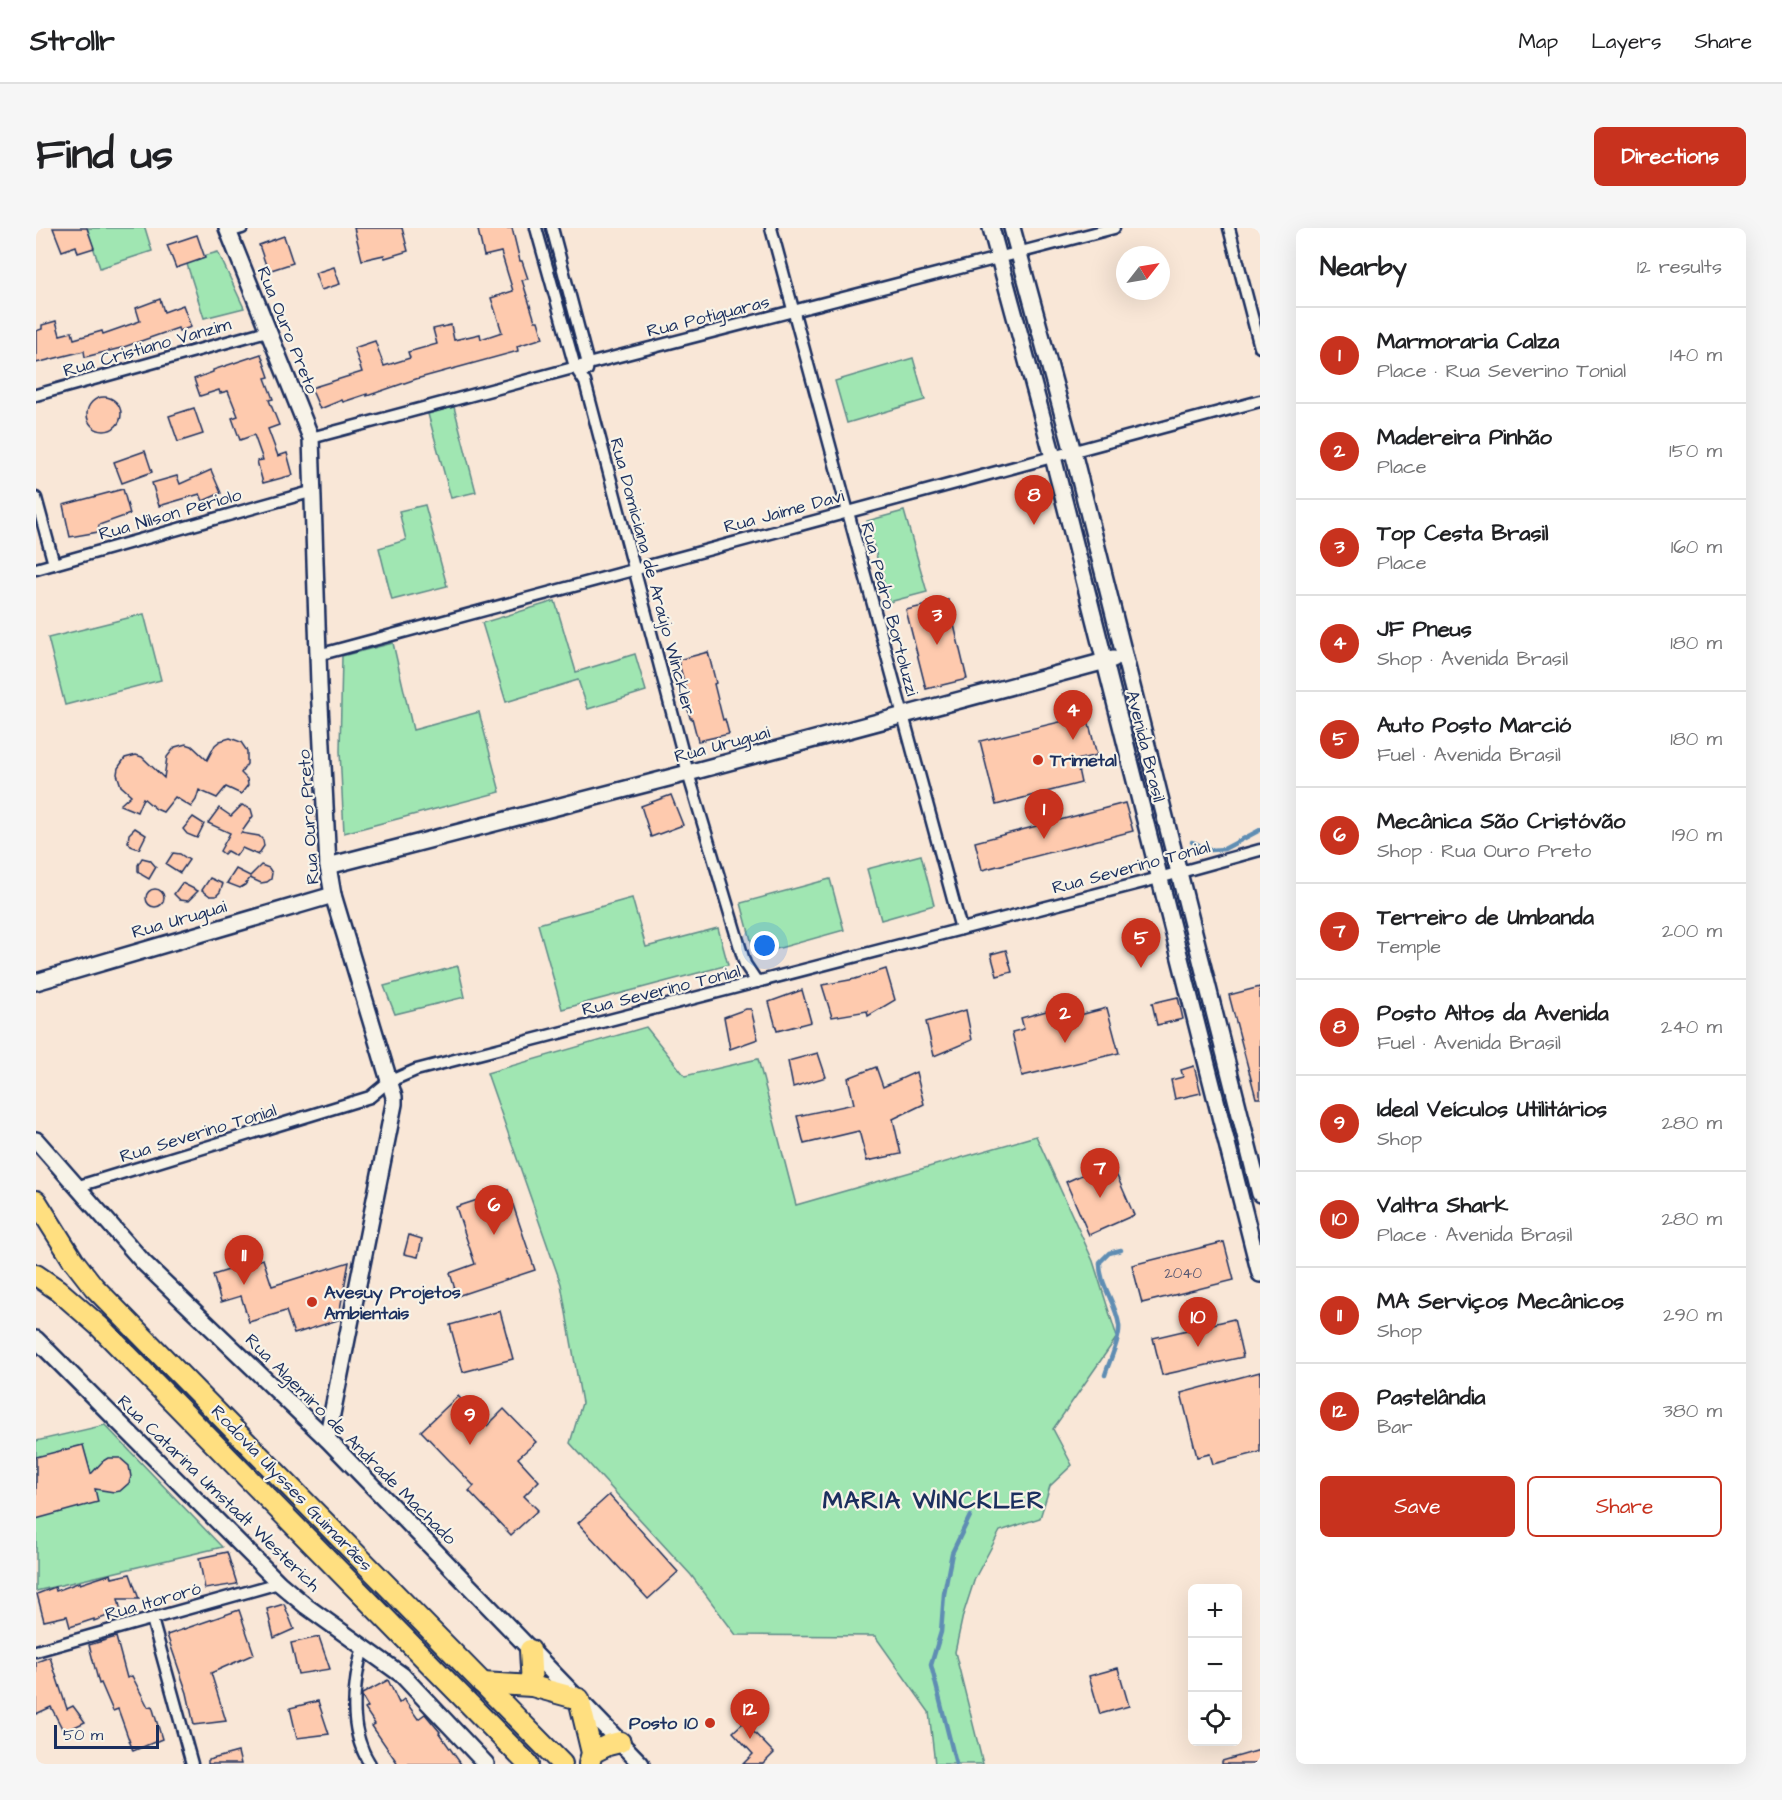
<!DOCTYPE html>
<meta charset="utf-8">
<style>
body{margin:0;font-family:"Architects Daughter",sans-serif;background:#f6f6f6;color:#202124}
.controls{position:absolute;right:18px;bottom:18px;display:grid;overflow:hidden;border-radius:9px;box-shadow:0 6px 24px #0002}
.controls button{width:54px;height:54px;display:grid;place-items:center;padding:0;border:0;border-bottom:2px solid #e0e0e0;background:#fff;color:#202124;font:30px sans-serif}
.compass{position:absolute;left:1080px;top:18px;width:54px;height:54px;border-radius:50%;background:#fff;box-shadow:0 6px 24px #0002;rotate:59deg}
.scale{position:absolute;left:18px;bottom:15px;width:105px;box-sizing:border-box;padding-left:6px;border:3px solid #1b2f5e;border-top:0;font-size:16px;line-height:21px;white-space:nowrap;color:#1b2f5e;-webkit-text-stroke:4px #f7f3e8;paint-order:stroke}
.you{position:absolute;left:729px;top:718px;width:21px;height:21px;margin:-15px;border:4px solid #fff;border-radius:50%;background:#1a73e8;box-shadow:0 0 0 9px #1a73e833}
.badge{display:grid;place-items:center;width:39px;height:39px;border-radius:50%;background:#c8321e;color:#fff;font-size:20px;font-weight:700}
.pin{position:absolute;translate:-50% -50px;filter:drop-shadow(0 2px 3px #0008)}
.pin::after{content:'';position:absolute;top:32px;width:21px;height:18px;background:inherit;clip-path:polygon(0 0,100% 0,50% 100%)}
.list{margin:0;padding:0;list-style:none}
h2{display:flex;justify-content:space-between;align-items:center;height:78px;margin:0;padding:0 24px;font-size:26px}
h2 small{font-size:20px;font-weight:400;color:#757577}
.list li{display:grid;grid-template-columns:39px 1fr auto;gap:18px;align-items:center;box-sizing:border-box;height:96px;padding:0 24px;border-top:2px solid #e0e0e0}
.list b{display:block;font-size:22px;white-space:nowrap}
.list p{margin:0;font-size:20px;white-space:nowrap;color:#757577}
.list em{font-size:20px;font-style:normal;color:#757577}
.actions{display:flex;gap:12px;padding:18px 24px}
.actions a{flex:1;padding:14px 0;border:2px solid #c8321e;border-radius:9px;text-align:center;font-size:21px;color:#c8321e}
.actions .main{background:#c8321e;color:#fff}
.icon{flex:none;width:33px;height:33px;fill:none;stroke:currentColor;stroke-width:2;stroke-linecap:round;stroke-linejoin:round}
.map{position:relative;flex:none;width:1224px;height:1536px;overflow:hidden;border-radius:9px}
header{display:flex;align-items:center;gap:36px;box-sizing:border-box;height:84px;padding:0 30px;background:#fff;border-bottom:2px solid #e0e0e0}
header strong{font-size:28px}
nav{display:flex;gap:33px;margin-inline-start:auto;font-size:21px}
.intro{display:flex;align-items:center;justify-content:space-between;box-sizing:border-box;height:144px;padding:0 36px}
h1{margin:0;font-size:42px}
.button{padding:15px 27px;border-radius:9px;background:#c8321e;color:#fff;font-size:21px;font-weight:700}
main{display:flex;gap:36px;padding:0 36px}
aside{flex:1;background:#fff;border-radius:9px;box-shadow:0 6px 24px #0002}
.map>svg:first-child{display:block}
.green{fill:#a0e6b2;stroke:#5e8a88;stroke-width:1.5}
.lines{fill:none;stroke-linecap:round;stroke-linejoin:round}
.stream{stroke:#5e8db3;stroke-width:4.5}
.building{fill:#fecaae;stroke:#1b2f5e;stroke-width:1.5}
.street-casing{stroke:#1b2f5e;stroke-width:15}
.secondary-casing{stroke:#1b2f5e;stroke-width:20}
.highway-casing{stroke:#1b2f5e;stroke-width:24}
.street{stroke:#f7f3e8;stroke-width:10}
.secondary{stroke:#f7f3e8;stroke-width:15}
.highway{stroke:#ffdf80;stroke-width:20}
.poi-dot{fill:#c8321e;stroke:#f7f3e8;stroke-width:2}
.labels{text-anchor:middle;stroke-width:4.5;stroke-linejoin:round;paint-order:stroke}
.number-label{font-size:15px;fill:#545672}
.street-label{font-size:18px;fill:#1b2f5e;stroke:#f7f3e8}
.poi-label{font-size:18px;font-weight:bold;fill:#1b2f5e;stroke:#f7f3e8;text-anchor:start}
.district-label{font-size:24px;font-weight:bold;letter-spacing:1.5px;fill:#1b2f5e;stroke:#f7f3e8}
</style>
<header>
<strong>Strollr</strong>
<nav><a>Map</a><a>Layers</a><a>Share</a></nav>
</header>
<div class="intro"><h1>Find us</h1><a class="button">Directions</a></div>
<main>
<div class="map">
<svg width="1224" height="1536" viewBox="0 0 1224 1536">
<rect width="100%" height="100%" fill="#f9e7d7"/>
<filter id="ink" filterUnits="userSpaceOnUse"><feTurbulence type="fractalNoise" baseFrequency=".0167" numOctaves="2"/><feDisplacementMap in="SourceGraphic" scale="12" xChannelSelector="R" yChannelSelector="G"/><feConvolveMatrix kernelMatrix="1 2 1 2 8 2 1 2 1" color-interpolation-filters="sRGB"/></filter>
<g filter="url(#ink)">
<!-- green -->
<g class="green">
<path d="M51 0H109L116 23 64 40Z"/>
<path d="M182 24 208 80 168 90 150 33Z"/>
<path d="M877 130 889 172 811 195 799 153Z"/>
<path d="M418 179 440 264 415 270 392 186Z"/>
<path d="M389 277 411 358 356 372 343 320 370 312 363 283Z"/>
<path d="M868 283 891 364 853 374 831 293Z"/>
<path d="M519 373 540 444 599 426 610 463 552 481 542 452 470 474 446 395Z"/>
<path d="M108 386 125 452 29 477 12 410Z"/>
<path d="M357 415 377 502 443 484 464 564 308 605 304 523 306 428Z"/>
<path d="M885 627 898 677 845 692 831 641Z"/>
<path d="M794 651 808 702 719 727 705 675Z"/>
<path d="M596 670 610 719 682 700 692 737 526 781 502 696Z"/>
<path d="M422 738 429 769 359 786 348 758Z"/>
<path d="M610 799 649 848 722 831 760 977 1000 908 1057 1033 1081 1109 1017 1201 1036 1237 1014 1258 1004 1290 964 1303 939 1350 927 1387 919 1424 947 1536H899L893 1484 839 1408 700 1407 655 1347 534 1215 546 1175 525 1056 451 845Z"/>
<path d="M69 1197 186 1319 0 1363V1213Z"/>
</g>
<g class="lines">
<!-- stream -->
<g class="stream">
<path d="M1156 614 1175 622 1188 621 1224 602"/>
<path d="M1069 1147C1073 1134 1085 1109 1083 1097 1080 1074 1063 1057 1064 1034L1073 1025 1085 1022"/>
<path d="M920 1536 895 1437 905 1404 908 1366 916 1325 934 1288"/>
</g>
</g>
<!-- building -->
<g class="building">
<path d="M17 0H51L58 20 42 25 40 18 26 23Z"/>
<path d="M318 0H366L372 23 349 30 348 27 326 32Z"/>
<path d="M451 0H476L484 33H486L492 51 486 52 499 93H502L507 110 481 118 482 123 380 151 331 168V166L307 174 306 172 284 181 275 160 326 144 318 120 339 113 348 138 374 130 372 124 401 116 397 101 415 97 418 112 444 106 445 111 466 104 455 70 477 63 465 24 448 28 442 2Z"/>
<path d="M161 7 169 30 140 40 131 17Z"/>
<path d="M248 8 257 35 232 43 223 17Z"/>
<path d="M298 39 304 56 285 62 279 45Z"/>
<path d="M124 71 128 84 147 77 155 99 143 103 142 100 85 120 49 129 48 123 0 135V103L6 101V97L20 93 24 107 36 104 38 111 66 103 67 106 104 93 100 80Z"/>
<path d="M225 126 233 149 229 150 237 171 233 172 243 197 232 201 242 228 251 225 257 247 227 255 221 233 227 232 218 207 204 212 196 190 202 188 192 163 184 165 183 162 164 168 158 151 177 144V142Z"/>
<circle cx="68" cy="186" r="17"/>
<path d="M158 180 167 206 142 214 133 188Z"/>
<path d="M109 223 116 244 86 255 78 234Z"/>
<path d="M175 242 185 265 167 273 164 266 123 278 116 255 141 248 144 256Z"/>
<path d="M87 261 94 286 63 297 62 304 34 309 27 277Z"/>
<path d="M912 372 931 451 890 461 870 382Z"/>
<path d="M672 424 680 455 678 456 687 492 689 491 693 506 662 513 656 490H654L649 468H652L642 432Z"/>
<path d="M1046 469 1061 527 1040 532 1045 555 960 577 944 513 1028 493 1024 474Z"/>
<path d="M194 510 205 514 211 523V536L205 545 211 551 212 557 205 566 190 559 181 570 163 562 160 572 155 579 139 569 127 584 120 581 107 570 101 584 84 577 95 567 85 558 81 546 82 540 89 530 100 527 106 529 128 550 131 529 139 519 150 516 156 518 171 532 179 517 184 513Z"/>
<path d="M635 567 647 597 615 609 605 578Z"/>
<path d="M1089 575 1097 603 946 642 939 614Z"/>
<path d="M206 577 215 581 217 588 205 605 223 608 227 612 228 618 222 627 206 620 200 628 191 623 188 626 184 623 194 605 172 595 183 580 195 588Z"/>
<path d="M157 589 168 596 161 610 151 606 147 601Z"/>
<path d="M99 600 110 607 103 621 95 618 92 614 93 606Z"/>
<path d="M137 625 144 626 153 632 144 645 130 636Z"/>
<path d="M106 630 114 632 120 639 113 651 106 647 102 643V637Z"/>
<path d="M225 637 233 640 236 645 235 651 231 654 225 655 214 650 209 657 204 660 191 655 200 641 214 648Z"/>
<path d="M174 650 187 656 184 664 180 668H174L166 662Z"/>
<path d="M146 655 162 663 152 673 144 672 138 666Z"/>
<circle cx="119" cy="670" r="9"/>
<path d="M970 722 976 744 961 748 955 726Z"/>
<path d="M850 741 859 772 832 788 831 783 796 789 786 757 819 751Z"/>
<path d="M1224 759V870H1220L1193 767Z"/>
<path d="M766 762 775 794 741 803 733 774Z"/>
<path d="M1142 769 1147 791 1121 797 1116 775Z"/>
<path d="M1025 779 1028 791 1071 780 1083 825 986 848 976 804 988 801 985 790Z"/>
<path d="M710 781H715L722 811 694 821 688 789Z"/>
<path d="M930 782 936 812 898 828 890 794Z"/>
<path d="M782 825 790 849 757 859 752 833Z"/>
<path d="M1158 838 1165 865 1139 871 1135 852 1147 849 1145 842Z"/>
<path d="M840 839 847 859 880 844 888 876 857 891 865 926 831 933 823 903 768 916 761 888 818 876 812 850Z"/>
<path d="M1075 934 1098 987 1053 1007 1030 954Z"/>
<path d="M472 962 499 1042 421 1068 414 1045 439 1036 420 979Z"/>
<path d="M373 1007 386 1011 382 1029 368 1026Z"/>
<path d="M1188 1014 1198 1052 1106 1075 1096 1037Z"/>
<path d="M227 1031 236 1058 313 1034 302 1092 258 1106 250 1083 213 1094 205 1068 185 1074 177 1047Z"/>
<path d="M464 1083 477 1131 427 1144 414 1097Z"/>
<path d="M1198 1091 1207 1129 1126 1147 1117 1110Z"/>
<path d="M1224 1144V1224L1177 1236 1174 1226 1161 1229 1145 1165Z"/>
<path d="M422 1168 451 1198 468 1181 500 1214 482 1230 503 1253 488 1268 502 1282 475 1307 433 1263 438 1258 385 1203Z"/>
<path d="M47 1217 55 1246 67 1233 72 1230H84L93 1238 95 1249 93 1255 84 1263 78 1264 59 1261 62 1274 0 1291V1229Z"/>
<path d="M573 1267 642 1344 612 1371 542 1295Z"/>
<path d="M191 1324 201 1356 169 1361 163 1330Z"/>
<path d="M75 1346 76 1350 94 1346 103 1371H82L85 1383 58 1393V1391L34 1399 31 1388 8 1393 1 1366 19 1359 20 1363 44 1354V1356Z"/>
<path d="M248 1376 258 1401 238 1410 231 1381Z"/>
<path d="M203 1382 218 1426 175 1445 190 1493 158 1497 151 1465 131 1407Z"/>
<path d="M80 1409 91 1450 96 1448 112 1479 116 1478 126 1511 97 1523 82 1481 77 1483 65 1455 63 1456 53 1417Z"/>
<path d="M283 1409 294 1441 262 1446 255 1415Z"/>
<path d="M14 1429 31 1481 37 1478 49 1494 28 1504 15 1479 0 1486V1434Z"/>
<path d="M1082 1440 1093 1478 1064 1486 1053 1448Z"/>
<path d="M352 1452 363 1475 368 1471 382 1491 389 1486 404 1504 403 1505 425 1536H362L336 1498 339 1496 329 1481 332 1479 326 1469V1466Z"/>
<path d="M282 1473 293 1506 261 1510 254 1480Z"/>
<path d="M708 1494 738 1525 727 1536H707L717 1526 697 1504Z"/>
<path d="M1224 1522V1536H1186V1533Z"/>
<path d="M202 1524 205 1536H172V1532Z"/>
</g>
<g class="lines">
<defs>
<g id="street">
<path d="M500 0 539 139 549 154 652 545 709 736 721 754"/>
<path d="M516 0 552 136 551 142"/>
<path d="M735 0 925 701"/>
<path d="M1193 0 1224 119"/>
<path d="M192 4 206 0"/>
<path d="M0 167 231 103"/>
<path d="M275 210 552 136 1078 0"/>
<path d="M0 270 18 336"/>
<path d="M0 341 278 263"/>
<path d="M282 427 1224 173"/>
<path d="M43 958 334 869 352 854 380 842 1123 650 1224 622"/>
<path d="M116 1391 156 1536"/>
<path d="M327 1419C317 1456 312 1502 334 1536"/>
<path d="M0 1423 243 1355"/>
</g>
<g id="secondary">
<path d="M191 0 275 210 283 457 292 638 297 667 358 869V876L291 1211"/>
<path d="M955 0 1017 229 1224 1046"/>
<path d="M976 0 1037 224 1224 966"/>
<path d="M292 638 652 545 1077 431"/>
<path d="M0 754 297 667"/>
<path d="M0 912 108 1035 291 1211 605 1536"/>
<path d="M0 1111 243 1355 270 1378 366 1447 450 1536"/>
</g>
<g id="highway">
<path d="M0 973 37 1032 58 1059 526 1536"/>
<path d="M0 1047 22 1062 63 1098 492 1536"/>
<path d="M494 1422 496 1458"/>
<path d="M446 1455 496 1458 543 1471 556 1525 553 1536"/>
<path d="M556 1525 572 1517 584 1514"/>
</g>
</defs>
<!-- street casing -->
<use href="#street" class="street-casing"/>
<!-- secondary casing -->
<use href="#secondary" class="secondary-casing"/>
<!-- highway casing -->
<use href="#highway" class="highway-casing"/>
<!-- street -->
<use href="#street" class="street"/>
<!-- secondary -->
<use href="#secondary" class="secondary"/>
<!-- highway -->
<use href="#highway" class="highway"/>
</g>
</g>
<!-- markers -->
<g class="poi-dot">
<circle cx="1002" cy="532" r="6"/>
<circle cx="276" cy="1074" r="6"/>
<circle cx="674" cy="1495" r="6"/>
</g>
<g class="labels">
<!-- number labels -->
<g class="number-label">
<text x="1147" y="1050">2040</text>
</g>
<!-- street labels -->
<g class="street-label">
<text transform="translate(672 88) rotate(-14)" y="6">Rua Potiguaras</text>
<text transform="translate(252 102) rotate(68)" y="6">Rua Ouro Preto</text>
<text transform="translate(111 119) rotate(-16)" y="6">Rua Cristiano Vanzim</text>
<text transform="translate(748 283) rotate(-15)" y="6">Rua Jaime Davi</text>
<text transform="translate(134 286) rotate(-16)" y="6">Rua Nilson Periolo</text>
<text transform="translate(617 348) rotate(75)" y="6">Rua Domiciana de Araújo Winckler</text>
<text transform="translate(854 381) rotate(75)" y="6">Rua Pedro Bortoluzzi</text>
<text transform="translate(686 516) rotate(-15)" y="6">Rua Uruguai</text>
<text transform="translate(1110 518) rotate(76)" y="6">Avenida Brasil</text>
<text transform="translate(272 589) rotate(-94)" y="6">Rua Ouro Preto</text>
<text transform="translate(1095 639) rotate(-15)" y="6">Rua Severino Tonial</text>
<text transform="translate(143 691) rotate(-16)" y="6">Rua Uruguai</text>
<text transform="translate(625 762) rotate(-14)" y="6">Rua Severino Tonial</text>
<text transform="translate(162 905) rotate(-17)" y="6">Rua Severino Tonial</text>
<text transform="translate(315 1211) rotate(45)" y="6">Rua Algemiro de Andrade Machado</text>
<text transform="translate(256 1260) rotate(46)" y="6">Rodovia Ulysses Guimarães</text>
<text transform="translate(183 1265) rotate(44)" y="6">Rua Catarina Umstadt Westerich</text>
<text transform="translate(117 1373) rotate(-16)" y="6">Rua Itororó</text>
</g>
<!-- poi labels -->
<g class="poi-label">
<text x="1014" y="538">Trimetal</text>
<text x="288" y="1070">Avesuy Projetos<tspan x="288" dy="21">Ambientais</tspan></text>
<text x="662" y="1501" text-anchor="end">Posto 10</text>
</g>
<!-- district labels -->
<g class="district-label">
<text x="898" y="1280">MARIA WINCKLER</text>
</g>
</g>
</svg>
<div class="controls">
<button>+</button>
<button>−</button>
<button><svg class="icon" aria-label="locate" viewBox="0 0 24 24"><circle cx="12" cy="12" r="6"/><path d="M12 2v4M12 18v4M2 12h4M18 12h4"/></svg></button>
</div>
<svg class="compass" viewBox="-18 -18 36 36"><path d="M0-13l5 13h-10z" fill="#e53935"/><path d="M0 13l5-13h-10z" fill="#757577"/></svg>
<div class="scale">50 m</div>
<div class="you"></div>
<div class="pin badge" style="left:1008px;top:611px">1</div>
<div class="pin badge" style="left:1029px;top:815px">2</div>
<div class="pin badge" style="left:901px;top:417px">3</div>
<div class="pin badge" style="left:1037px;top:512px">4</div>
<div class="pin badge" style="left:1105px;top:740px">5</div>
<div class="pin badge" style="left:458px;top:1007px">6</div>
<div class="pin badge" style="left:1064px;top:970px">7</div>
<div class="pin badge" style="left:998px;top:297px">8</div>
<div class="pin badge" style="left:434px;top:1217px">9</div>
<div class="pin badge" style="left:1162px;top:1119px">10</div>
<div class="pin badge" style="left:208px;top:1057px">11</div>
<div class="pin badge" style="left:714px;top:1511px">12</div>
</div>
<aside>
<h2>Nearby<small>12 results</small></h2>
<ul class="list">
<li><span class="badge">1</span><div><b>Marmoraria Calza</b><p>Place · Rua Severino Tonial</p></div><em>140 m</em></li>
<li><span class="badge">2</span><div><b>Madereira Pinhão</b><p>Place</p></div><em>150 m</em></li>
<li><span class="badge">3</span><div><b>Top Cesta Brasil</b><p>Place</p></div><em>160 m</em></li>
<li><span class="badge">4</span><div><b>JF Pneus</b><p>Shop · Avenida Brasil</p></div><em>180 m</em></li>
<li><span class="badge">5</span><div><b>Auto Posto Marció</b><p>Fuel · Avenida Brasil</p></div><em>180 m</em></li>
<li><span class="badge">6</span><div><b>Mecânica São Cristóvão</b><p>Shop · Rua Ouro Preto</p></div><em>190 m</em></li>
<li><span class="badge">7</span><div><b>Terreiro de Umbanda</b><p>Temple</p></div><em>200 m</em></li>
<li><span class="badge">8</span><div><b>Posto Altos da Avenida</b><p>Fuel · Avenida Brasil</p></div><em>240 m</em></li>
<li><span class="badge">9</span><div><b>Ideal Veículos Utilitários</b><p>Shop</p></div><em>280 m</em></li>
<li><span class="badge">10</span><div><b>Valtra Shark</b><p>Place · Avenida Brasil</p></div><em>280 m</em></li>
<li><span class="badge">11</span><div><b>MA Serviços Mecânicos</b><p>Shop</p></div><em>290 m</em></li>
<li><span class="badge">12</span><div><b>Pastelândia</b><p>Bar</p></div><em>380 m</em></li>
</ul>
<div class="actions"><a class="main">Save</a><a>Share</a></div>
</aside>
</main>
